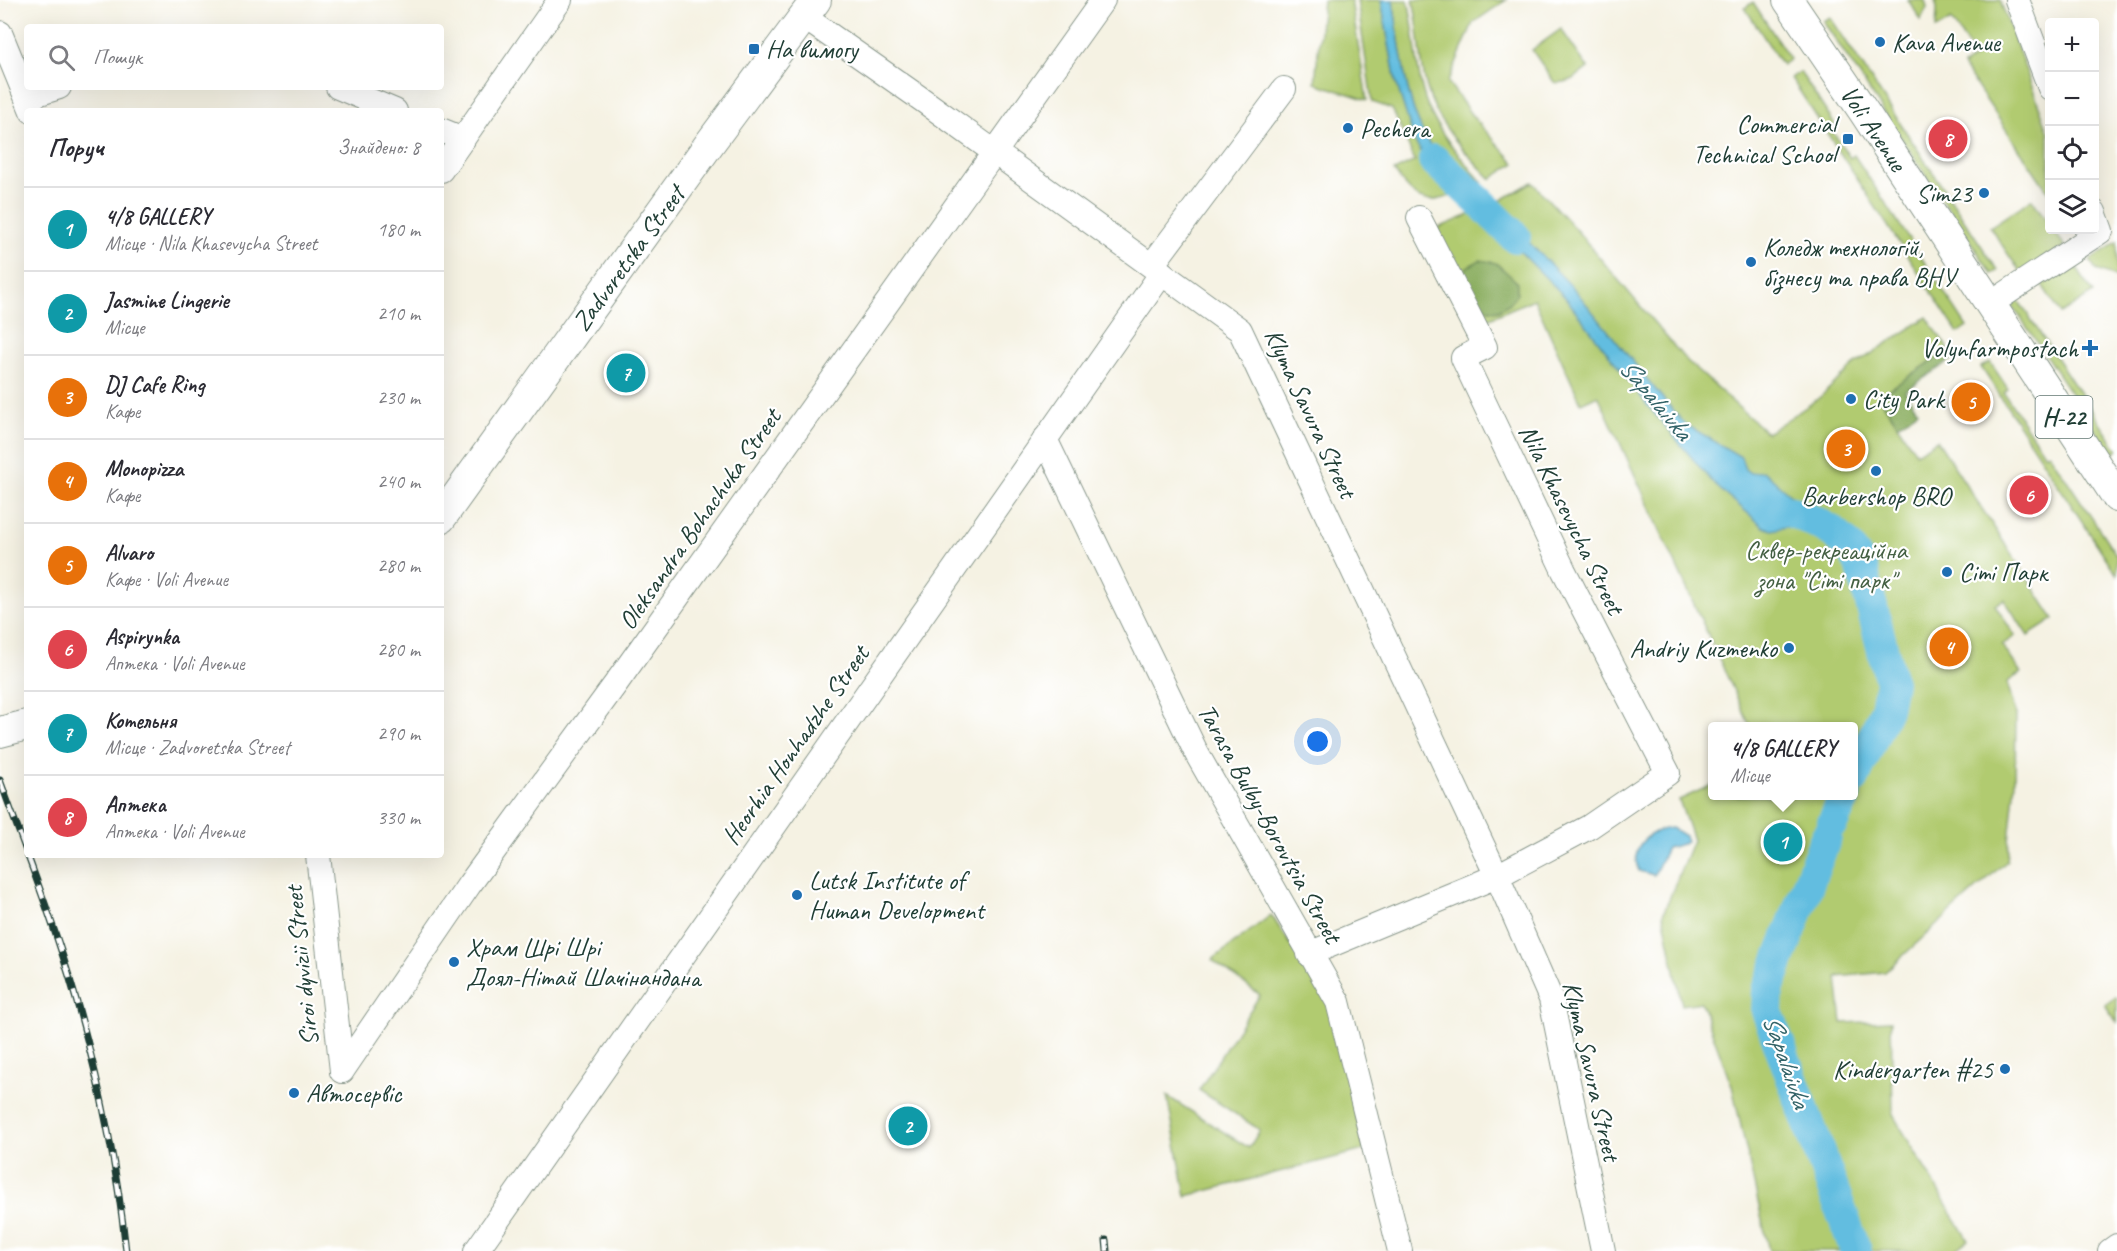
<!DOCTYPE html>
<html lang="uk">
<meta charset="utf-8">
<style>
body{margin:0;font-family:Caveat,sans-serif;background:#f7f7f7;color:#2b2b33}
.controls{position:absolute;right:18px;top:18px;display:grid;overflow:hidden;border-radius:6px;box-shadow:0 6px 24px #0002}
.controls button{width:54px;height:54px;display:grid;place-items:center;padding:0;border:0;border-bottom:2px solid #e1e1e2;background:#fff;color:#2b2b33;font:30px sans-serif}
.you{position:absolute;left:1318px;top:742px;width:21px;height:21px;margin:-15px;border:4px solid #fff;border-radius:50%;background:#1a73e8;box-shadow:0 0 0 9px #1a73e833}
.badge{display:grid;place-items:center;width:39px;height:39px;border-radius:50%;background:#db2777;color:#fff;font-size:20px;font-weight:700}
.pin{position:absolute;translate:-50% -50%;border:3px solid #fff;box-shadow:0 2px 6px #0006}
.popup{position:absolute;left:1708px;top:722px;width:150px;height:78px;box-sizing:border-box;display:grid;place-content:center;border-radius:6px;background:#fff;filter:drop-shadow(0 2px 4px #0005);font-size:20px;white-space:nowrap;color:#7c7c81}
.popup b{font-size:22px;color:#2b2b33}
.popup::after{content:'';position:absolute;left:50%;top:100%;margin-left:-12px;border:12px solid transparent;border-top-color:#fff}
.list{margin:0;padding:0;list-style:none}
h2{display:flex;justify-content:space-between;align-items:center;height:78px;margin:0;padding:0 24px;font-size:26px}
h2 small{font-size:20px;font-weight:400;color:#7c7c81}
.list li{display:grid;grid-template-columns:39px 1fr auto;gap:18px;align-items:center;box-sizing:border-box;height:84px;padding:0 24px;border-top:2px solid #e1e1e2}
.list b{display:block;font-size:22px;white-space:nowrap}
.list p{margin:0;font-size:20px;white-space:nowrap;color:#7c7c81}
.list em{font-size:20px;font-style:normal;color:#7c7c81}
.icon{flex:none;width:33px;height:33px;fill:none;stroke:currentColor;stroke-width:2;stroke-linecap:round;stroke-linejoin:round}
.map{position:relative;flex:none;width:2117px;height:1251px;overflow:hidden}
.search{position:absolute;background:#fff;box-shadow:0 6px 24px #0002;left:24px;top:24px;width:420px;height:66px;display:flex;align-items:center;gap:15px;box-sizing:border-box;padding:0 21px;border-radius:6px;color:#7c7c81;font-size:22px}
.panel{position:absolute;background:#fff;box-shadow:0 6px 24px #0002;left:24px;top:108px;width:420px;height:750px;border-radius:6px}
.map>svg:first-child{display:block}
.green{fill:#b1cb70;stroke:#688452;stroke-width:1.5}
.forest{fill:#8caf62;stroke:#56764b;stroke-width:1.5}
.water{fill:#62bde0;stroke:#407d8a;stroke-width:1.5}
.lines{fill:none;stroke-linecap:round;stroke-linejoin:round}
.river{stroke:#62bde0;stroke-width:32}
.minor-casing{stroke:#8a988c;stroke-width:26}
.major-casing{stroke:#8a988c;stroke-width:32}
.minor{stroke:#fff;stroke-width:24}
.major{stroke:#fff;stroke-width:30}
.rail-casing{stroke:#1f3d34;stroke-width:7}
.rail{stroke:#fff;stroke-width:4.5;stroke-dasharray:14;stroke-linecap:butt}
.poi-dot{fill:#1f6fb2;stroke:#fff;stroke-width:2}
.labels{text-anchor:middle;stroke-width:4.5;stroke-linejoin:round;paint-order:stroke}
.shield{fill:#fff;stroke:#627771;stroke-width:1.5}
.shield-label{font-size:24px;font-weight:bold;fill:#1f3d34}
.poi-label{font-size:26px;fill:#1f3d34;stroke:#fff;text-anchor:start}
.street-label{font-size:26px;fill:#1f3d34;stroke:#fff}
.park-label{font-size:26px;fill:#446043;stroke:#fff}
.water-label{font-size:27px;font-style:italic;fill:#336368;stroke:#fff}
</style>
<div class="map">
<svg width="2117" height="1251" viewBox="0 0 2117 1251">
<rect width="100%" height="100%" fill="#fff"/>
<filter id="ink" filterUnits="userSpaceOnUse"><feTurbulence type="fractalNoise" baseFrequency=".0167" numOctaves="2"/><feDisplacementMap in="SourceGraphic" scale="12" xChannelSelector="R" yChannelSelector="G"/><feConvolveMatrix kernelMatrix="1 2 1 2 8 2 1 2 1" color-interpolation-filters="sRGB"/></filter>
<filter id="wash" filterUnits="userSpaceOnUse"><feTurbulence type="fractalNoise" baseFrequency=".008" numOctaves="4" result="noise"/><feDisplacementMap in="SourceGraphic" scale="24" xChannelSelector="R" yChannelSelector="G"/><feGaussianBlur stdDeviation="1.35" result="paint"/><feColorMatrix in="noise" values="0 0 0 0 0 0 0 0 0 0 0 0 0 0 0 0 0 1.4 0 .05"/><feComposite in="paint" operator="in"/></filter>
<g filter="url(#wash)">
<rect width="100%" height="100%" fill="#f5f2e3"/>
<!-- green -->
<g class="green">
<path d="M1323 0H1351L1367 100 1315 83Z"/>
<path d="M1357 0H1381L1396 82 1428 162 1457 193C1424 209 1413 198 1394 171L1415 161 1392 109 1372 102Z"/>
<path d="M1393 0H1408C1415 29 1415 59 1422 88 1430 125 1458 154 1482 182L1471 188C1462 180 1451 172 1443 163 1405 120 1402 54 1393 0Z"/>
<path d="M1413 0H1506L1473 23 1448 82 1473 117 1515 163 1491 179C1465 152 1437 125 1427 88 1419 60 1420 29 1413 0Z"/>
<path d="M1908 0H1925L1927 8 1921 20Z"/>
<path d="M1935 0H2000L2049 133V193L1963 66 1976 57 1951 20 1936 29 1937 8Z"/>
<path d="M1753 2 1790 59 1782 65 1745 8Z"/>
<path d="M1830 17 1998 271 1992 274 1823 21Z"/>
<path d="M1561 29 1588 68C1577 76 1568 85 1554 82L1532 50Z"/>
<path d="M1800 72 1835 125 1831 129 1850 158 1854 155 1967 327 1958 333 1791 78Z"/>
<path d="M1532 182 1578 232 1684 358 1767 433 1818 399 1854 365 1927 317 1949 350 1879 397 1916 453 1937 440 2054 619 2028 636 2004 599 1995 605 2015 636 2002 645 2021 673 2007 682 2016 714 2015 782 2007 861 1885 972 1837 977 1842 1023 1891 1021 1893 1115 1968 1240 1953 1251H1769L1732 1086 1701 1002 1682 1005 1663 914 1693 840 1679 800 1712 785V796H1854V726H1750L1598 395 1581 403 1534 299 1483 321 1433 230 1493 205Z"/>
<path d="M2032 199 2049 224 2050 230H2053L2065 246 2022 275 1990 227Z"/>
<path d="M2117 242V278L2096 270 2090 260Z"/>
<path d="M2072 261 2093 293 2061 314 2040 282Z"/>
<path d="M2016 297 2117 449V451L2112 455 2010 302Z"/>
<path d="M1990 362 2008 389 2004 393 2045 455 2049 453 2117 556V575L1981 367Z"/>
<path d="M1271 915 1331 1004 1364 1150 1186 1196 1167 1096 1249 1148 1260 1130 1199 1090 1260 995 1212 960Z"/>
<path d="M2116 997 2117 999V1022L2105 1005Z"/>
</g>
<!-- forest -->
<g class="forest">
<path d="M1480 260 1496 263 1517 282V294C1489 331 1475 299 1463 272L1467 267Z"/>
<path d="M1949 350 1954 358 1905 391 1918 411 1898 425 1879 396Z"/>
</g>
<!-- water -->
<g class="water">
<path d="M1381 0H1393C1402 54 1405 120 1443 163 1451 172 1462 180 1471 188L1457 193 1428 162 1415 142 1396 82Z"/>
<path d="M1493 205 1575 290 1660 395 1685 424 1741 457 1745 469 1750 473 1763 471 1810 512 1834 526 1828 531 1810 522 1772 530 1764 527 1715 485 1648 406 1565 297 1479 210Z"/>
<path d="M1672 828 1685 836 1687 841 1679 845 1667 848 1654 875 1639 871C1628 847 1650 829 1672 828Z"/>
</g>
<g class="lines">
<!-- river -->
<g class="river">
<path d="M1434 160 1486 208 1515 237"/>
<path d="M1792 512C1825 525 1846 535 1862 568L1891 682 1886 709 1854 778"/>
<path d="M1833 822 1845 796"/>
<path d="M1826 837 1768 989 1767 1011 1856 1251"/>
</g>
</g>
</g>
<g filter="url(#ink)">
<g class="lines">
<defs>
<g id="minor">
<path d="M2017 0 2050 88"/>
<path d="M804 17 924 101 1240 330 1497 876 1551 999 1603 1251"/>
<path d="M0 33 32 111"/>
<path d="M338 87 395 111"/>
<path d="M27 97 59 87"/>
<path d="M441 130 463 139"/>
<path d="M441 170 560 0"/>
<path d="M1152 265 1284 89"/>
<path d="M1990 304 2101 231 2094 212"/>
<path d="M1045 439 1197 754 1338 1002 1400 1251"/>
<path d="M318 855 342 1071"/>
<path d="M1309 954 1497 876 1589 827 1668 773 1564 571 1463 358 1485 347 1419 218"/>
<path d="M342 1071 469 885 617 682 1103 0"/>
<path d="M476 1251 1162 273"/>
<path d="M2110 1251 2117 1246"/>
</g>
<g id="major">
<path d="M1788 0 1864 112 2117 497"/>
<path d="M441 518 710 143 816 0"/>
<path d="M0 732 27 725"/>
</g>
</defs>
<!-- minor casing -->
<use href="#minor" class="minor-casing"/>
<!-- major casing -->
<use href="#major" class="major-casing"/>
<!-- minor -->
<use href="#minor" class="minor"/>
<!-- major -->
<use href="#major" class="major"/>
<defs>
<g id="rail">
<path d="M0 780C26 852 54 923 75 996 99 1079 117 1165 126 1251"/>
<path d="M1106 1240 1107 1251"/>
</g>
</defs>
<!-- rail casing -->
<use href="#rail" class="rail-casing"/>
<!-- rail -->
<use href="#rail" class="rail"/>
</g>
</g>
<!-- markers -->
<g class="poi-dot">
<circle cx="1880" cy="42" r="6"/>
<rect x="748" y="43" width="12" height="12" rx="3"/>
<circle cx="1348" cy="128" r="6"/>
<rect x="1842" y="133" width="12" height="12" rx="3"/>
<circle cx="1984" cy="193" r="6"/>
<circle cx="1751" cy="262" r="6"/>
<path d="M2087 339h6v6h6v6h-6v6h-6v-6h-6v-6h6z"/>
<circle cx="1851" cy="399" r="6"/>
<circle cx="1876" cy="471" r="6"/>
<circle cx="1947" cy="572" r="6"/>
<circle cx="1789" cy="648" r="6"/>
<circle cx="797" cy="895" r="6"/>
<circle cx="454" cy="962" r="6"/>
<circle cx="2005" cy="1069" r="6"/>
<circle cx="294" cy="1093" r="6"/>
</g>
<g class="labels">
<!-- shield labels -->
<rect class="shield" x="2035.5" y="396" width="57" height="42" rx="4.5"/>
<g class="shield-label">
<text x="2064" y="425">Н-22</text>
</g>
<!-- poi labels -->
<g class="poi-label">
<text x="1892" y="51">Kava Avenue</text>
<text x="766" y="58">На вимогу</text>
<text x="1836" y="133" text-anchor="end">Commercial<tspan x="1836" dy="30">Technical School</tspan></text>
<text x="1360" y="137">Pechera</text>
<text x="1972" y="202" text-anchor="end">Sim23</text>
<text x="1763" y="256">Коледж технологій,<tspan x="1763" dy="30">бізнесу та права ВНУ</tspan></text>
<text x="2078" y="357" text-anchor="end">Volynfarmpostach</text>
<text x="1863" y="408">City Park</text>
<text x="1876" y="505" text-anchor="middle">Barbershop BRO</text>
<text x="1959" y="581">Сіті Парк</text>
<text x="1777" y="657" text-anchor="end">Andriy Kuzmenko</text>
<text x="809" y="889">Lutsk Institute of<tspan x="809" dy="30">Human Development</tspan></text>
<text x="466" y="956">Храм Шрі Шрі<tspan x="466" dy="30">Доял-Нітай Шачінандана</tspan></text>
<text x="1993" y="1078" text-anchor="end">Kindergarten #25</text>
<text x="306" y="1102">Автосервіс</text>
</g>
<!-- street labels -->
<g class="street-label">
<text transform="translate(1874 128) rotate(56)" y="9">Voli Avenue</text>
<text transform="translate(628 258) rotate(-54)" y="9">Zadvoretska Street</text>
<text transform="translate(1311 413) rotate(65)" y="9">Klyma Savura Street</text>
<text transform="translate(699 519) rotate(-55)" y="9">Oleksandra Bohachuka Street</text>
<text transform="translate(1572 519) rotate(64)" y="9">Nila Khasevycha Street</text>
<text transform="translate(795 745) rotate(-55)" y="9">Heorhia Honhadzhe Street</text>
<text transform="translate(1270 823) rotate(61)" y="9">Tarasa Bulby-Borovtsia Street</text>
<text transform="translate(301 966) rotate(-96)" y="9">Siroi dyvizii Street</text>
<text transform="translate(1592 1071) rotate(77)" y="9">Klyma Savura Street</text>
</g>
<!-- park labels -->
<g class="park-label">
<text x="1826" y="559">Сквер-рекреаційна<tspan x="1826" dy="30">зона "Сіті парк"</tspan></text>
</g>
<!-- water labels -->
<g class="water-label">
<text transform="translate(1656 399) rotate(50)" y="9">Sapalaivka</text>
<text transform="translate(1787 1061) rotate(71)" y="9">Sapalaivka</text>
</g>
</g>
</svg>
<div class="controls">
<button>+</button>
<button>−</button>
<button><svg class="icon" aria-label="locate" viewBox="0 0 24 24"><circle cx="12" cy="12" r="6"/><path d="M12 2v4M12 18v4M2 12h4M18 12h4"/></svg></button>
<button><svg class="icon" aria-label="layers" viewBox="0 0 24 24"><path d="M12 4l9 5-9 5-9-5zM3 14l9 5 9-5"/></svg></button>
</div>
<div class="you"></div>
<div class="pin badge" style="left:1783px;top:842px;background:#0f9aa8">1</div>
<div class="popup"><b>4/8 GALLERY</b>Місце</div>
<div class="pin badge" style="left:908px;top:1126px;background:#0f9aa8">2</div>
<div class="pin badge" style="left:1846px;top:449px;background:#e8710a">3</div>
<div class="pin badge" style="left:1949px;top:647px;background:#e8710a">4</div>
<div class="pin badge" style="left:1971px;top:402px;background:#e8710a">5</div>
<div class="pin badge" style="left:2029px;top:495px;background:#e0444e">6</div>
<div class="pin badge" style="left:626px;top:373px;background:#0f9aa8">7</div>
<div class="pin badge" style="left:1948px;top:139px;background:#e0444e">8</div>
<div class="search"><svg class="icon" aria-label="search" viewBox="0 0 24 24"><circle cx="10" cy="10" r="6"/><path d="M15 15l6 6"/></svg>Пошук</div>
<section class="panel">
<h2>Поруч<small>Знайдено: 8</small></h2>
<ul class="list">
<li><span class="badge" style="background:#0f9aa8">1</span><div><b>4/8 GALLERY</b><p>Місце · Nila Khasevycha Street</p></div><em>180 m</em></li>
<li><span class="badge" style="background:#0f9aa8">2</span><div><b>Jasmine Lingerie</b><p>Місце</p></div><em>210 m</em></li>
<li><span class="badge" style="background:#e8710a">3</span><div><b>DJ Cafe Ring</b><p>Кафе</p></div><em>230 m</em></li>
<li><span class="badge" style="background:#e8710a">4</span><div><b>Monopizza</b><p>Кафе</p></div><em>240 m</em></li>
<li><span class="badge" style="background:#e8710a">5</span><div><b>Alvaro</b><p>Кафе · Voli Avenue</p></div><em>280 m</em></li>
<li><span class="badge" style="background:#e0444e">6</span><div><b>Aspirynka</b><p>Аптека · Voli Avenue</p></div><em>280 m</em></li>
<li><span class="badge" style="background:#0f9aa8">7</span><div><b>Котельня</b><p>Місце · Zadvoretska Street</p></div><em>290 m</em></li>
<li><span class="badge" style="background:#e0444e">8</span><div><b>Аптека</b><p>Аптека · Voli Avenue</p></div><em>330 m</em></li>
</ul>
</section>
</div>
